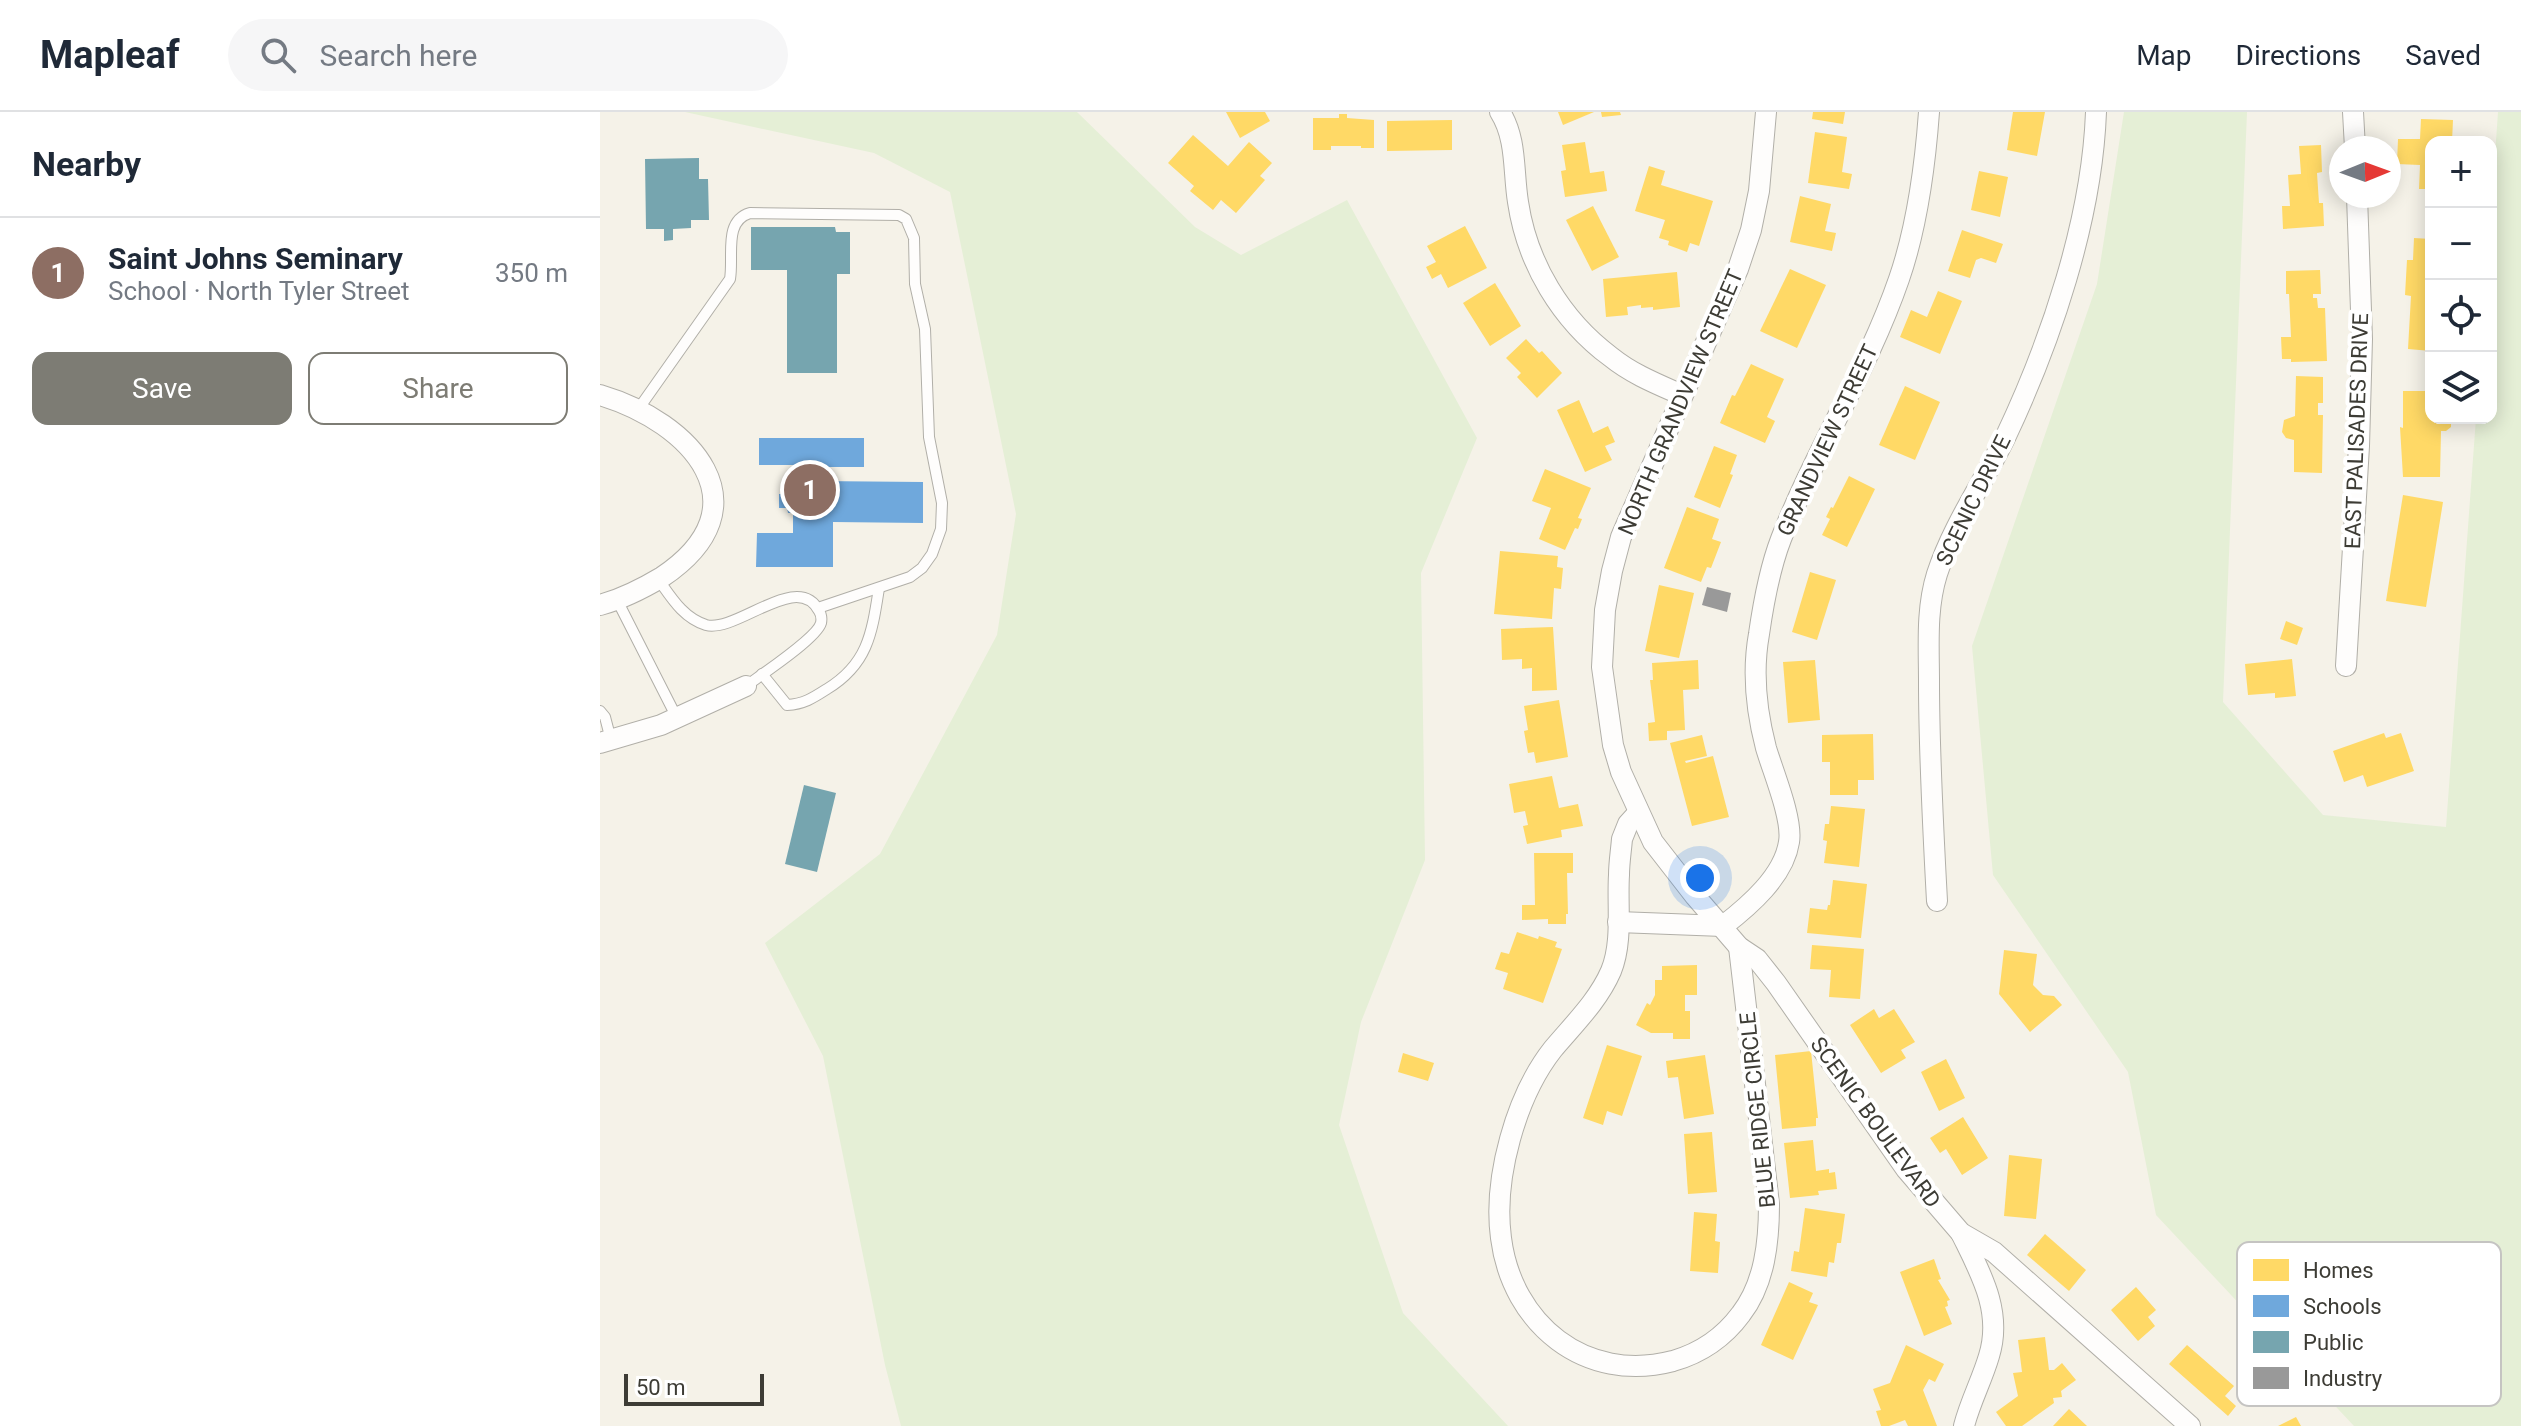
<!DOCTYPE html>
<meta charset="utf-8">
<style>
body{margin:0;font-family:Roboto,sans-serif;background:#f6f6f7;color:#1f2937}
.controls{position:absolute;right:24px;top:24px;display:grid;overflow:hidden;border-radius:16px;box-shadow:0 4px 20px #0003}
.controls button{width:72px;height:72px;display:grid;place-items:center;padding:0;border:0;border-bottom:2px solid #e0e1e3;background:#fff;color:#1f2937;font:40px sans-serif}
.compass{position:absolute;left:1729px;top:24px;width:72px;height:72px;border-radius:50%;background:#fff;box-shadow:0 4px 20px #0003;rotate:89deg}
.scale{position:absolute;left:24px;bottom:20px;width:140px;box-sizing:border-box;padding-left:8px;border:4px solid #3d3c35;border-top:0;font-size:22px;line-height:28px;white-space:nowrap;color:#3d3c35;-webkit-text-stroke:6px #fff;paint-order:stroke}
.you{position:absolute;left:1100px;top:766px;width:28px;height:28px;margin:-20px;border:6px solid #fff;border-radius:50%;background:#1a73e8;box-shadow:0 0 0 12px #1a73e833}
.badge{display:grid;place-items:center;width:52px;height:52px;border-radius:50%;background:#7d7c74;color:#fff;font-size:26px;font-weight:700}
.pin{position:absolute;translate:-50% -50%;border:4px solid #fff;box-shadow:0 2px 8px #0006}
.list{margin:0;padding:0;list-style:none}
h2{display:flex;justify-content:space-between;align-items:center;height:104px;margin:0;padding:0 32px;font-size:34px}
h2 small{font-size:26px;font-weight:400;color:#747a83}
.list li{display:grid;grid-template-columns:52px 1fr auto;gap:24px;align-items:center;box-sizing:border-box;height:112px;padding:0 32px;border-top:2px solid #e0e1e3}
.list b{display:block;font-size:30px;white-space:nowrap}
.list p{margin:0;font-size:26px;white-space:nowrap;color:#747a83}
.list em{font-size:26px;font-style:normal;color:#747a83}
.actions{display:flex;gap:16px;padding:24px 32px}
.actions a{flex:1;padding:18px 0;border:2px solid #7d7c74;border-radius:16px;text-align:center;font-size:28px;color:#7d7c74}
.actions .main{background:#7d7c74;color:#fff}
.icon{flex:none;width:44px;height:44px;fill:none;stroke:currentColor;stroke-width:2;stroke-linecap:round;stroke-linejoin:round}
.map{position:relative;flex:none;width:1921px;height:1314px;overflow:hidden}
header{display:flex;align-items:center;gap:48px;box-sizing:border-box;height:112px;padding:0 40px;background:#fff;border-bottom:2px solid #e0e1e3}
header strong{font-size:38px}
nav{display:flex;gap:44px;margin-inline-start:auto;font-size:28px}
.search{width:560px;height:72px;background:#f6f6f7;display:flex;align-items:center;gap:20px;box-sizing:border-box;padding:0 28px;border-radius:44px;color:#747a83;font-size:30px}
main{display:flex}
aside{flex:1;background:#fff}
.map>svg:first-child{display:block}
.green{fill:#e5efd6}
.homes{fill:#ffd966}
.schools{fill:#6fa8dc}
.public{fill:#76a5af}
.industry{fill:#999}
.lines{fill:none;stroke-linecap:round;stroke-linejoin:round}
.service-casing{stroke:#b1afa8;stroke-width:12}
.minor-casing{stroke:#b1afa8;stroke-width:22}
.service{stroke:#fefdfc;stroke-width:10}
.minor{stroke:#fefdfc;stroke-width:20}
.labels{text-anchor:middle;stroke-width:8;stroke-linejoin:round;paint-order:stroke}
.street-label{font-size:22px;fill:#3d3c35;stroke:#fff}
.key{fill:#fff;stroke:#c5c4c2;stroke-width:2}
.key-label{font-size:22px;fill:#3d3c35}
</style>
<header>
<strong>Mapleaf</strong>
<div class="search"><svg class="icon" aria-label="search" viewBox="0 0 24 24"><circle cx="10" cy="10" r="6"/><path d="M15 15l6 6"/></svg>Search here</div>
<nav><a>Map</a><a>Directions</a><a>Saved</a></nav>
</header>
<main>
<aside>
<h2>Nearby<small></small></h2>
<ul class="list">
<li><span class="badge" style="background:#8d6e63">1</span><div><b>Saint Johns Seminary</b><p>School · North Tyler Street</p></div><em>350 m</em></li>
</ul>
<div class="actions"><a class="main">Save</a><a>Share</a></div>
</aside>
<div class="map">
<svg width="1921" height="1314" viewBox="0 0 1921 1314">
<rect width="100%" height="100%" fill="#f5f2e8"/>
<!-- green -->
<g class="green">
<path d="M85 0H477L595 115 641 143 747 88 877 326 821 461 825 748 761 910 739 1013 803 1201 908 1314H301L285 1253 223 944 165 831 280 742 397 523 416 402 350 80 274 41Z"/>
<path d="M1524 0H1647L1623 590 1723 703 1846 715 1876 306H1891V102L1898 0H1921V1314H1754L1556 1103 1528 960 1393 763 1372 534 1497 172Z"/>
</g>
<!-- homes -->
<g class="homes">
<path d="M626 0H665L670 9 640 26Z"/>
<path d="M958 0H994L963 13Z"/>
<path d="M1001 0H1020L1021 3 1002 5Z"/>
<path d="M1213 0H1245L1243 12 1212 7Z"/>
<path d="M1413 0H1445L1437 44 1407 38Z"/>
<path d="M739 2H747V6L774 8V36H761V34H731V38H713V6H739Z"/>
<path d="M1821 7 1853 8 1852 30H1831V77H1819L1820 53 1797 52 1798 27H1820Z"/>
<path d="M852 8V38L787 39V9Z"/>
<path d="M1215 20 1247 25 1242 60 1252 62 1249 77 1208 71Z"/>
<path d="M593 23 628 54 649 30 672 51 660 64 665 68 636 101 621 88 613 98 590 79 594 74 568 51Z"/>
<path d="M985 30 990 61 1004 59 1007 79 965 85 961 59 966 58 962 33Z"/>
<path d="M1721 33 1722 60 1717 61 1719 91H1723L1724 114 1683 117 1682 94H1690L1688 63 1701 62 1699 34Z"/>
<path d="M1049 54 1065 59 1061 73 1113 89 1099 134 1090 131 1087 140 1068 133 1069 129 1059 126 1065 108 1035 99Z"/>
<path d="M1379 59 1408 65 1400 105 1371 98Z"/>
<path d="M1200 84 1231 92 1225 119 1236 121 1232 139 1190 130Z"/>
<path d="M993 94 1019 145 992 159 966 108Z"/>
<path d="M865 114 887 156 848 176 841 162 832 167 826 155 836 150 827 134Z"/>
<path d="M1362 118 1403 132 1396 151 1381 146 1376 148 1370 166 1348 159Z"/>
<path d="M1814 126 1831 127V239L1808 237 1811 184 1805 183 1807 148H1813Z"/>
<path d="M1190 157 1226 173 1197 236 1160 219Z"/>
<path d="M1720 158 1721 182H1713V186H1717L1718 196H1725L1727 249 1691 250V247H1682L1681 225H1691L1689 182H1686V159Z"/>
<path d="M1077 160 1080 195 1053 198V195L1041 196V193L1027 195 1028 203 1006 205 1003 167Z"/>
<path d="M895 171 921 214 890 234 863 191Z"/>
<path d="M1338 179 1362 189 1340 242 1300 225 1311 198 1327 205Z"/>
<path d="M926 227 939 241 942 239 962 261 937 286 917 265 921 261 906 246Z"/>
<path d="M1151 252 1184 267 1167 305 1175 309 1165 331 1120 311 1132 283 1135 284Z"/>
<path d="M1696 264 1723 265V291H1718V303H1723L1722 361 1694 360V328L1686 326 1682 320 1684 308 1695 304Z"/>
<path d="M1305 274 1340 290 1315 348 1279 333Z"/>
<path d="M1803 279H1830L1831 306H1851V315L1846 319H1841L1840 365H1803L1800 315 1803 316Z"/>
<path d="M979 288 993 321 1008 314 1015 330 1005 334 1012 348 985 360 957 298Z"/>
<path d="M1114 334 1137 343 1130 362 1133 363 1120 396 1094 385Z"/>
<path d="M945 357 991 376 978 406 982 407 978 417 975 416 965 438 939 427 951 396 932 389Z"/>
<path d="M1249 364 1275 377 1247 435 1222 423 1230 407 1226 405 1231 395 1233 396Z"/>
<path d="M1803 383 1843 390 1826 495 1786 489Z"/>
<path d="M1087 395 1119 407 1112 427 1121 430 1111 456 1107 455 1101 470 1064 456Z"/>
<path d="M900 439 958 444 957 455 963 456 961 477 954 476 952 507 894 502Z"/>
<path d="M1210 460 1236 468 1217 528 1192 520Z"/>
<path d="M1059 473 1094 481 1079 546 1045 539Z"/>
<path d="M1686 509 1703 516 1697 533 1680 527Z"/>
<path d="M953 515 957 578 932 579V556L922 557V547L902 548 901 517Z"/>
<path d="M1692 547 1696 584 1675 586V581L1648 583 1645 552Z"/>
<path d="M1098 548 1099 577 1083 578 1085 618 1067 619V628L1049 629 1048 611 1055 610 1050 568H1053L1052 551Z"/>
<path d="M1215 548 1220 608 1188 611 1183 550Z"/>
<path d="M959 588 968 645 936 651 934 640 928 641 924 619 928 618 924 594Z"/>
<path d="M1784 621 1786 626 1801 621 1814 659 1767 675 1763 663 1744 670 1733 639Z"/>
<path d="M1273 622 1274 668H1258V683H1230V650H1222V623Z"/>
<path d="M1102 623 1107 644 1085 649 1086 651 1113 644 1129 705 1092 714 1070 631Z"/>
<path d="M952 664 959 696 978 692 983 714 961 718 962 725 927 732 923 714 928 713 925 699 914 701 909 672Z"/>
<path d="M1231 694 1265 697 1259 755 1224 751 1227 729 1223 728 1225 712H1229Z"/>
<path d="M934 741H973V761H967L968 802H966V812H948V807L922 808V793H935Z"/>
<path d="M1233 768 1267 772 1261 826 1207 821 1210 796 1227 798 1228 793H1230Z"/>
<path d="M917 820 938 827 939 824 957 830 955 835 962 837 943 891 903 877 908 861 895 857 901 840 909 842Z"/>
<path d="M1212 833 1264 837 1260 887 1229 885 1231 858 1210 857Z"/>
<path d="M1404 838 1437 842 1433 873 1443 883 1454 884 1462 893 1430 920 1399 882Z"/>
<path d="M1097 853V883H1085V899H1090V927H1073V921H1051L1036 913 1047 891 1050 893 1055 883V868H1062V854Z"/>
<path d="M1274 897 1279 906 1294 897 1315 930 1301 938 1306 946 1281 961 1250 913Z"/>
<path d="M1007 933 1042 944 1022 1004 1007 999 1003 1013 983 1006Z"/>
<path d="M1211 939 1218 1006H1216V1014L1182 1017 1175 943Z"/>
<path d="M803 941 834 951 828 969 798 960Z"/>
<path d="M1105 943 1114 1002 1084 1007 1078 965 1068 966 1066 949Z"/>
<path d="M1346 947 1365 986 1339 999 1321 960Z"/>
<path d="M1363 1005 1388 1046 1362 1063 1346 1037 1340 1041 1330 1026Z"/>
<path d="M1112 1020 1117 1080 1088 1082 1084 1022Z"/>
<path d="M1213 1028 1216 1059 1229 1057V1061L1235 1060 1237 1077 1218 1079 1219 1083 1190 1086 1184 1031Z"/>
<path d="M1409 1043 1442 1047 1436 1107 1404 1104Z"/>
<path d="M1205 1096 1245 1102 1241 1131H1237L1234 1151 1229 1150 1227 1165 1191 1159 1194 1139 1199 1140Z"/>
<path d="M1094 1100 1117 1102 1115 1129 1120 1130 1118 1161 1090 1159Z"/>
<path d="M1445 1122 1486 1158 1469 1179 1427 1143Z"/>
<path d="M1334 1147 1341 1167 1338 1168 1350 1188 1347 1189 1348 1194 1345 1195 1352 1212 1324 1224 1300 1160Z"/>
<path d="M1189 1170 1213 1181 1209 1190 1218 1193 1193 1248 1161 1233Z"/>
<path d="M1536 1175 1556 1198 1548 1205 1555 1214 1538 1229 1511 1198Z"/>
<path d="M1445 1225 1449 1258H1454L1462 1251 1476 1268 1461 1279 1462 1285 1453 1286 1454 1291 1422 1314H1406L1396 1300 1418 1284 1413 1261 1422 1260 1418 1228Z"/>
<path d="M1306 1233 1344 1252 1335 1270 1329 1267 1323 1278 1337 1314H1308L1305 1308 1289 1314H1281L1276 1299 1281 1298 1273 1277 1290 1271Z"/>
<path d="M1587 1233 1634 1274 1625 1284 1636 1294 1628 1304 1569 1252Z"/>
<path d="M1469 1297 1487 1314H1453Z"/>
<path d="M1696 1305 1701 1314H1678Z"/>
</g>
<!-- schools -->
<path class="schools" d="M159 326H264V355H216V369L323 370V411L233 410V455H156L157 421H193V401H188L187 396H179V382H187V376H195V353H159Z"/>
<!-- public -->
<g class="public">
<path d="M99 46V67H108L109 108H91V116L73 117V128L64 129V117H46L45 47Z"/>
<path d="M151 115H235L236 120H250V162H237V261H187V158H151Z"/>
<path d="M204 673 236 681 217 760 185 752Z"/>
</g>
<!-- industry -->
<path class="industry" d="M1107 475 1131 481 1127 500 1102 493Z"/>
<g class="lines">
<defs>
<g id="service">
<path d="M37 299 130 167C134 144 123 109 150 101L299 103 306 107 314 126 315 172 325 217 329 325 342 391 341 417 332 442 322 456 310 465 218 496"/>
<path d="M58 467C71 485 83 506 106 513 137 521 198 458 219 499 221 502 222 506 221 511 217 526 161 563 146 574"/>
<path d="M17 488 77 606"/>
<path d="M162 562 187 593C204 592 213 586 227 577 268 552 272 521 279 476"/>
<path d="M0 599 5 605 11 628"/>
</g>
<g id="minor">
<path d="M900 0C917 27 913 59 918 90 927 151 961 208 1011 245 1032 262 1057 272 1082 283"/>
<path d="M1166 0 1159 79 1151 118 1138 157 1021 425 1012 459 1005 498 1002 555 1013 633 1021 660 1053 730 1095 784 1139 835 1157 847 1176 871 1306 1057 1361 1121 1394 1140 1590 1314"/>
<path d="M1753 0 1755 36"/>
<path d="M0 283C91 310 168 394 62 465 42 477 22 487 0 493"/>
<path d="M1746 554 1759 334 1762 227 1757 84"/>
<path d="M0 631 61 613 146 574"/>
<path d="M1038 701 1028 712 1022 727C1021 739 1019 751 1019 763 1017 793 1023 830 1011 859 998 889 974 912 953 937 916 984 893 1066 901 1126 912 1212 985 1272 1073 1249 1101 1241 1124 1225 1141 1202 1165 1171 1169 1129 1169 1092L1139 835"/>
<path d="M1337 789C1333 716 1329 643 1329 570 1329 534 1326 497 1337 462 1353 413 1383 371 1405 326 1451 229 1492 108 1496 0"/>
<path d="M1018 810 1123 814C1149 794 1184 764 1189 730 1193 707 1173 660 1166 636 1156 598 1152 561 1159 522 1163 494 1171 453 1181 427 1215 339 1268 257 1299 167 1317 115 1325 55 1329 0"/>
<path d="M1361 1121C1380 1160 1403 1199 1389 1244 1382 1268 1370 1290 1364 1314"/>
</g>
</defs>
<!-- service casing -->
<use href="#service" class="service-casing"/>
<!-- minor casing -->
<use href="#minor" class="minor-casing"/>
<!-- service -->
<use href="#service" class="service"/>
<!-- minor -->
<use href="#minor" class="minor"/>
</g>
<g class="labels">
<!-- street labels -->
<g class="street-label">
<text transform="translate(1080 290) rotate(-67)" y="8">NORTH GRANDVIEW STREET</text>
<text transform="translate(1756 319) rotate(-88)" y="8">EAST PALISADES DRIVE</text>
<text transform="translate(1227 328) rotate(-65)" y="8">GRANDVIEW STREET</text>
<text transform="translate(1373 388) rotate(-64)" y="8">SCENIC DRIVE</text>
<text transform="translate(1157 998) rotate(-96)" y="8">BLUE RIDGE CIRCLE</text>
<text transform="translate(1276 1010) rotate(54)" y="8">SCENIC BOULEVARD</text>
</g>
</g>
<!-- legend -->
<rect x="1637" y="1130" width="264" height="164" rx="12" class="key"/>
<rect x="1653" y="1147" width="36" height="22" fill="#ffd966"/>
<rect x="1653" y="1183" width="36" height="22" fill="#6fa8dc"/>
<rect x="1653" y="1219" width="36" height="22" fill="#76a5af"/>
<rect x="1653" y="1255" width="36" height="22" fill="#999"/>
<g class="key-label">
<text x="1703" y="1166">Homes</text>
<text x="1703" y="1202">Schools</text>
<text x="1703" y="1238">Public</text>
<text x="1703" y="1274">Industry</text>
</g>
</svg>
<div class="controls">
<button>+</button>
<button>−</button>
<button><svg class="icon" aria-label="locate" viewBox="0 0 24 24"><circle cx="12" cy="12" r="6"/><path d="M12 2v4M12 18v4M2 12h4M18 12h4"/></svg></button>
<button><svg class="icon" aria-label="layers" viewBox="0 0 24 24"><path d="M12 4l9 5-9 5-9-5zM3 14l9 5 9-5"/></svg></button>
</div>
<svg class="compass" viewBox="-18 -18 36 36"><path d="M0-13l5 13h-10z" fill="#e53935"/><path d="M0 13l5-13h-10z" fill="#747a83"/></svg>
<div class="scale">50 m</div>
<div class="you"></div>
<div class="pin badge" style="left:210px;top:378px;background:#8d6e63">1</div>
</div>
</main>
